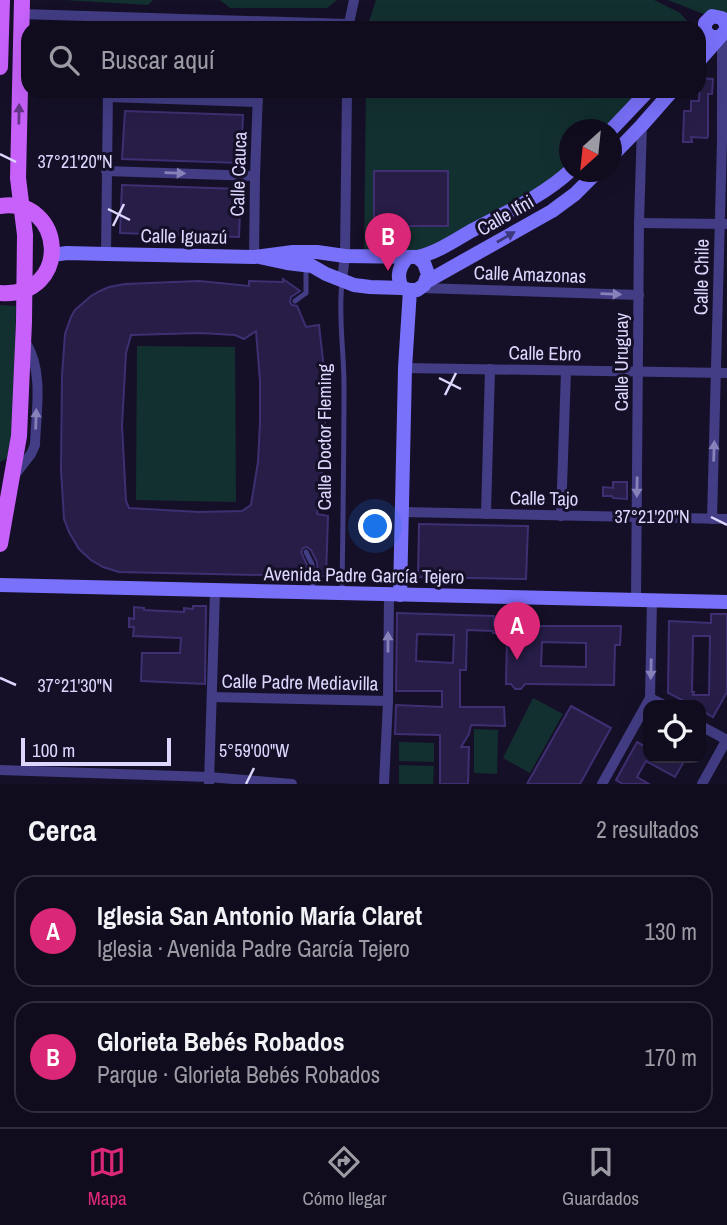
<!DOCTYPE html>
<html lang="es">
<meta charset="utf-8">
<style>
body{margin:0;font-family:"Archivo Narrow",sans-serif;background:#1e1a2a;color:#f1f3f6}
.controls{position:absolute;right:21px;bottom:21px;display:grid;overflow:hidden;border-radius:14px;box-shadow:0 7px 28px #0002}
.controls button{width:63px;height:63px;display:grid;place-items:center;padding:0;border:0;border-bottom:2px solid #302c3b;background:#100c1d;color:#f1f3f6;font:35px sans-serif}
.compass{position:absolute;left:559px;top:119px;width:63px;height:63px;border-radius:50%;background:#100c1d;box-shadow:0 7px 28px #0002;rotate:207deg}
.scale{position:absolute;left:21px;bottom:18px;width:150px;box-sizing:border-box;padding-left:7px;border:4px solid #ddd7fe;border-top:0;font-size:19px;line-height:24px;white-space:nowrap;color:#ddd7fe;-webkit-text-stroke:5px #151027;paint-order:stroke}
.you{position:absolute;left:376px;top:527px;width:24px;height:24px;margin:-18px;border:5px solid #fff;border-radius:50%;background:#1a73e8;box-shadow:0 0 0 10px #1a73e833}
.badge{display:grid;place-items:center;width:46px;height:46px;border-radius:50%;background:#db2777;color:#fff;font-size:23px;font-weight:700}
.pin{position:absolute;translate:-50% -58px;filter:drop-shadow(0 2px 4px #0008)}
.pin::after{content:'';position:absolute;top:37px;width:24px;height:21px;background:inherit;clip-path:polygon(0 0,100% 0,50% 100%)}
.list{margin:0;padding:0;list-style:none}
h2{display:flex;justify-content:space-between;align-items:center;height:91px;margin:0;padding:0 28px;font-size:30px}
h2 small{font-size:23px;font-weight:400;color:#9c9ba4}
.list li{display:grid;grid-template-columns:46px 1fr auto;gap:21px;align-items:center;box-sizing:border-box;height:112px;margin:0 14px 14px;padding:0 14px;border:2px solid #302c3b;border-radius:21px}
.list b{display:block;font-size:26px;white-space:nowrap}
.list p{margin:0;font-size:23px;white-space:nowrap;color:#9c9ba4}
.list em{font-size:23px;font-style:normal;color:#9c9ba4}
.icon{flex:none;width:38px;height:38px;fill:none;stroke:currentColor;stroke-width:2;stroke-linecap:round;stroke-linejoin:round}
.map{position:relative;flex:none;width:727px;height:784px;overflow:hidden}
.search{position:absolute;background:#100c1d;box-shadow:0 7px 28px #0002;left:21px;right:21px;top:21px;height:77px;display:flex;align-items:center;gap:18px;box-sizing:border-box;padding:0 24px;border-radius:21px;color:#9c9ba4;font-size:26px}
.sheet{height:343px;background:#100c1d}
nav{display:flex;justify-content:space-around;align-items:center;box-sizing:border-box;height:98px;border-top:2px solid #302c3b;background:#100c1d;font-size:19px;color:#9c9ba4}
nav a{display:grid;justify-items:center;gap:4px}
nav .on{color:#db2777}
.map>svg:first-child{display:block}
.green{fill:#133030}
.building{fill:#271d47;stroke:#3f2f72;stroke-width:2;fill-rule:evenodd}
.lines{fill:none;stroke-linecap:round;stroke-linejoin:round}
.lane{stroke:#423d84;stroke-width:5}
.street{stroke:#423d84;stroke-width:10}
.secondary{stroke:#7a71fb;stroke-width:14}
.primary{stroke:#c761fa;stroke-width:16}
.oneway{fill:#653486}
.oneway2{fill:#8882bb}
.oneway3{fill:#3d377c}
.ticks{fill:none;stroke:#ddd7fe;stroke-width:2.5}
.labels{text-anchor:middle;stroke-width:6;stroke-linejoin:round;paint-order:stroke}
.street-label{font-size:19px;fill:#ddd7fe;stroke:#151027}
.ticks-label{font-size:18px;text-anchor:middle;fill:#ddd7fe;stroke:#151027;stroke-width:6;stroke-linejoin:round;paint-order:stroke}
</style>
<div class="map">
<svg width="727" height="784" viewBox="0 0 727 784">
<rect width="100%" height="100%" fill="#151027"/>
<!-- green -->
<g class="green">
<path d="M64 0H153L148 5Z"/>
<path d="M220 0H337L327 8H230Z"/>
<path d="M376 0H654L680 13 689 23 686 28H367Z"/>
<path d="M668 0H727V20L701 13Z"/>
<path d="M366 91H641L605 129 570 130 569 165 550 181 422 252H364Z"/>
<path d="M0 305 16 306 14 396 12 432 7 458 0 462Z"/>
<path d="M137 346 235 347 236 502 136 500Z"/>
<path d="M533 698 563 714 530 773 503 758Z"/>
<path d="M474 729 498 730 497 774 474 773Z"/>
<path d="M399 742 434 743V762L399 761Z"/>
<path d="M399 765 434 766 433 784H399Z"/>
</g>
<!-- building -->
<g class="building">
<path d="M700 78 713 79 712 94H708V136L707 138 691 137 692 142H683L684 111H691V101H699Z"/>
<path d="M125 111 243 115 241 163 122 159Z"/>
<rect x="374" y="171" width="74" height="55"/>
<path d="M122 185 241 189 239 237 120 233Z"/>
<path d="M283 279 300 291 291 297 290 302 292 305 297 306 306 327 319 325 324 369 325 419 324 453 317 514 328 516 326 576H318L317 562 311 550 307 547 303 548 301 552 307 565V576L119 572 103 567 91 560 79 549 69 532 64 519 61 470 62 376 65 334 71 317 75 310 91 296 100 291 109 287 125 284 199 281 249 286V281L283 282ZM256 331 260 381V422L258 462 251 505 242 511 199 512 129 508 126 501 122 425 126 353 131 335 200 333 235 335 244 339Z"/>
<path d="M613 482H627V499L613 498 612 496H603V487L613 488Z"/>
<path d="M419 524 528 526 526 579 418 577Z"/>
<path d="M193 606H206L205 684 141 681 142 653H180L181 638 133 636 134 627H129V618L134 619V607L144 608V610L184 612V608L193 609Z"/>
<path d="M397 613 494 616V625L507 626H621L620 645H615L614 685 530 684H525L521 689H515L511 684H506L507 636H502L500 633H493V631L467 630 466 670H460V707H504L505 726 471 725 469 734 461 747H469L468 784H440V735L395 734 396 705 442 707V691H396ZM417 634 454 635 453 663 416 661ZM542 642 586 643V667L541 666Z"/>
<path d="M711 614H727V692L713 717 701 710V705H692L668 693 669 621 711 623ZM693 636H710L709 695H693L694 692H692Z"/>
<path d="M571 706 611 728 580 784H527Z"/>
<path d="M637 742 648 748V758H686L675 777 646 761 637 777 649 784H623L616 780Z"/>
</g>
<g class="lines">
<!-- lane -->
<g class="lane">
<path d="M342 282C338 316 344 351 344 385 344 454 343 522 342 591"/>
<path d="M295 301 306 293V268"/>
<path d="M306 552 312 564 313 590"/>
</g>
<!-- street -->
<g class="street">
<path d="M21 14 348 24"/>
<path d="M110 28V17"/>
<path d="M348 28 354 0"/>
<path d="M108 97 258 102"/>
<path d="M106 171 255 176"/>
<path d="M639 223 727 224"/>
<path d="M106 254 108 91"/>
<path d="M254 257 255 176 258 91"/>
<path d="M342 280 345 256 347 91"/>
<path d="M421 288 639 295"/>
<path d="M405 368 727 373"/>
<path d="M14 476 31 454 35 445C36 412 44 372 26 343"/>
<path d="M403 512 727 519"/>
<path d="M486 514 490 369"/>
<path d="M561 516 566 371"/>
<path d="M712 519 722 141V36"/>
<path d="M636 600 639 223 642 125"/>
<path d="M212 697 388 701"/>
<path d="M650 698 664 705"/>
<path d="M701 726 727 740"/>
<path d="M0 770 209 777 292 784"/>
<path d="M209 783 215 591"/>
<path d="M384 784 388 701 389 595"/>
<path d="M602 784 650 698 652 600"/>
<path d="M702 784 727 739"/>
</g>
<!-- secondary -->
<g class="secondary">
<path d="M699 61 726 30V24L722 18 712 16 705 23V31L711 37H719"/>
<path d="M611 130 648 91"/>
<path d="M612 156 642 125 672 91"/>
<path d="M52 255 67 253 106 254 254 257 293 252H317L345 256 417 257 424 263 428 274 424 285 417 290H410L402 288 370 287 354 285 326 274 312 266 287 263 259 257"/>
<path d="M417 257C436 253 454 241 471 231 504 213 542 197 570 171"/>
<path d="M426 282 552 211 575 194 597 172"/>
<path d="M402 288C396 276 399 266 408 257"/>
<path d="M0 585 727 602"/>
<path d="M400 595 405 368 410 290"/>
</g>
<!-- primary -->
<g class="primary">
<path d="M0 67 2 0"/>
<path d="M0 206C65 196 73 298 0 293"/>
<path d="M0 544 19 436 24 322 25 235 18 178 22 0"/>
</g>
</g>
<!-- one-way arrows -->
<defs><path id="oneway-solid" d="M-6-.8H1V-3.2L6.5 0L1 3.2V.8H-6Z" transform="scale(1.75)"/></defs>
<use class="oneway" href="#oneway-solid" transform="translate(19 114) rotate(-89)"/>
<g class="oneway2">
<use href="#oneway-solid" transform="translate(175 173) rotate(2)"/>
<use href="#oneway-solid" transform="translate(611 294) rotate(2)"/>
<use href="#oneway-solid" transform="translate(36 419) rotate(-88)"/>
<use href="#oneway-solid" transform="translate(714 451) rotate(-88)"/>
<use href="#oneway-solid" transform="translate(637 487) rotate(91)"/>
<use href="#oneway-solid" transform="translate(388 642) rotate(-90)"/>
<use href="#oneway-solid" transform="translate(651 669) rotate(91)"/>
</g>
<use class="oneway3" href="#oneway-solid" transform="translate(506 237) rotate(-30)"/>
<!-- ticks -->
<path class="ticks" d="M0 154 16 162M108 209 130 220M113 226 124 204M439 378 461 389M445 395 456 373M711 517 727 525M0 678 16 685M246 784 254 768"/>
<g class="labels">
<!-- street labels -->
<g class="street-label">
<text transform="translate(238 174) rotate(-88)" y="7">Calle Cauca</text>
<text transform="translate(505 215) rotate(-30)" y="7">Calle Ifni</text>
<text transform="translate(184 236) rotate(1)" y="7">Calle Iguazú</text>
<text transform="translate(530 274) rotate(2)" y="7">Calle Amazonas</text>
<text transform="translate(701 277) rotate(-89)" y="7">Calle Chile</text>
<text transform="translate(545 353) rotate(1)" y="7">Calle Ebro</text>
<text transform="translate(621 362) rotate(-90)" y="7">Calle Uruguay</text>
<text transform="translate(324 437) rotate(-90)" y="7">Calle Doctor Fleming</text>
<text transform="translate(544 498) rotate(1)" y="7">Calle Tajo</text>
<text transform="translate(364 575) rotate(1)" y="7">Avenida Padre García Tejero</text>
<text transform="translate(300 682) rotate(1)" y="7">Calle Padre Mediavilla</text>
</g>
</g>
<g class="ticks-label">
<text x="75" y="168">37°21'20"N</text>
<text x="652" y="523">37°21'20"N</text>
<text x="75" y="692">37°21'30"N</text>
<text x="254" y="757">5°59'00"W</text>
</g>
</svg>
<div class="controls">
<button><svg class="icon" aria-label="locate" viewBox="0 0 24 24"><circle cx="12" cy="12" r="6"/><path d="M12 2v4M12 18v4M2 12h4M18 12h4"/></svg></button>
</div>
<svg class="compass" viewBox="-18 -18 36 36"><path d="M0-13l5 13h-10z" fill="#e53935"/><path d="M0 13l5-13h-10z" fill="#9c9ba4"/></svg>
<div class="scale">100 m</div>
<div class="you"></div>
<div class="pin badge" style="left:517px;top:660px">A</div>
<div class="pin badge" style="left:388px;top:271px">B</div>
<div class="search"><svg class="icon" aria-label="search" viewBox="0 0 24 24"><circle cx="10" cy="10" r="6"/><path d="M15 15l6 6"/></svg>Buscar aquí</div>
</div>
<section class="sheet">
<h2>Cerca<small>2 resultados</small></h2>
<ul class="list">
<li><span class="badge">A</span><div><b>Iglesia San Antonio María Claret</b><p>Iglesia · Avenida Padre García Tejero</p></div><em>130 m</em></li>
<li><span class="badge">B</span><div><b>Glorieta Bebés Robados</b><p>Parque · Glorieta Bebés Robados</p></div><em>170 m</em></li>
</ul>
</section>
<nav>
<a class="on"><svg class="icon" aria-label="map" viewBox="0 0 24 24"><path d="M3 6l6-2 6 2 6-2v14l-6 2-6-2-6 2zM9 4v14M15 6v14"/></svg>Mapa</a>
<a><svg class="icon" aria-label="directions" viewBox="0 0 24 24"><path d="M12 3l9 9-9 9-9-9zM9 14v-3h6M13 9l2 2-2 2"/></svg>Cómo llegar</a>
<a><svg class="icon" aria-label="saved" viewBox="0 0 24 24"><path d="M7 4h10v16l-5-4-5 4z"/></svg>Guardados</a>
</nav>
